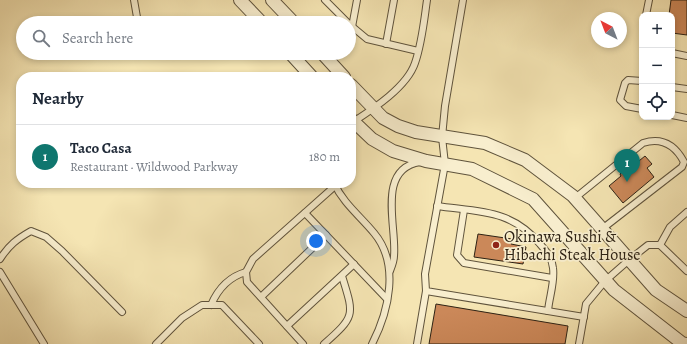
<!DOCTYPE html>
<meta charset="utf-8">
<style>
body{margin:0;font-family:Alegreya,serif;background:#f2f2f3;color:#1f2937}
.controls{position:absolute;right:12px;top:12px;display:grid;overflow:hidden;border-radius:8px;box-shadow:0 2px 6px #0003}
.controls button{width:36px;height:36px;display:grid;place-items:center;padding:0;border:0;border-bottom:1px solid #e0e1e3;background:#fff;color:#1f2937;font:20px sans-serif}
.compass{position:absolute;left:591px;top:12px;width:36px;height:36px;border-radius:50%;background:#fff;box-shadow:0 2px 6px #0003;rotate:318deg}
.you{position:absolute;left:316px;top:241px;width:14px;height:14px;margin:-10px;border:3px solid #fff;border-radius:50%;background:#1a73e8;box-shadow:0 0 0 6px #1a73e833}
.badge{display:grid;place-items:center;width:26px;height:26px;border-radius:50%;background:#0f766e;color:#fff;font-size:13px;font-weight:700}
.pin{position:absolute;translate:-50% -33px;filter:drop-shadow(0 1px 2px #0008)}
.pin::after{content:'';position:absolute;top:21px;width:14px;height:12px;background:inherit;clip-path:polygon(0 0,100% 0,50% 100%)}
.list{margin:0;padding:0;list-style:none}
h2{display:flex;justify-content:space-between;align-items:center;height:52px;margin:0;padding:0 16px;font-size:17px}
h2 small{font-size:13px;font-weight:400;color:#747a83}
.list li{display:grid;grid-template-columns:26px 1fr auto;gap:12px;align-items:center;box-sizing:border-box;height:64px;padding:0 16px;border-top:1px solid #e0e1e3}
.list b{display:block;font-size:15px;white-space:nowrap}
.list p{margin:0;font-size:13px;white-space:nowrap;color:#747a83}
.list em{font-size:13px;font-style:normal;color:#747a83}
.icon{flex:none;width:22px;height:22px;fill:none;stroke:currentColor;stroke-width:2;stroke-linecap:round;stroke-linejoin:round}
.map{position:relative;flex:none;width:687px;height:344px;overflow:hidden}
.search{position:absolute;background:#fff;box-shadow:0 2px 6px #0003;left:16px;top:16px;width:340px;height:44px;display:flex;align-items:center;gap:10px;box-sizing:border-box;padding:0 14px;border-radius:22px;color:#747a83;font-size:15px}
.panel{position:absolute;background:#fff;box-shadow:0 2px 6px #0003;left:16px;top:72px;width:340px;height:116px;border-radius:16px}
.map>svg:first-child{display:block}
.building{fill:#cb8859;stroke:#2d2214}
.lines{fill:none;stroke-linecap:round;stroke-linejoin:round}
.service-casing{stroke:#5f533c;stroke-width:8}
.minor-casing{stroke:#5f533c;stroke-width:14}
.service{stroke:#f8eece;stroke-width:6}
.minor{stroke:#f8eece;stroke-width:12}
.poi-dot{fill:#8f2418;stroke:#f8eece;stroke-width:1.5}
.labels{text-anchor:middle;stroke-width:3.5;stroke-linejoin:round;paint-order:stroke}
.poi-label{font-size:16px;fill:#2d2214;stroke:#f8eece;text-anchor:start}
</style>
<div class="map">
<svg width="687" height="344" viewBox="0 0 687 344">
<rect width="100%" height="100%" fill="#f5e5b3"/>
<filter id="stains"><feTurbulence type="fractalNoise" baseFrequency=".005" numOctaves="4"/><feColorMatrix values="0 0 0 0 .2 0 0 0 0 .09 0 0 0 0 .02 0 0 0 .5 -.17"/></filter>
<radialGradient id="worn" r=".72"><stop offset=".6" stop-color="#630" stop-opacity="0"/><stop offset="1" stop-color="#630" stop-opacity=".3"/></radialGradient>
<!-- building -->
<g class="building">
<path d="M671 0H687V35L672 33V15H669Z"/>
<path d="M645 156 652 164 647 168 654 177 623 203 609 186 621 176 620 174 626 168 628 170Z"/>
<path d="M478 234 512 239 511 244 526 247 523 264 474 257Z"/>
<path d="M436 304 568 326 565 344H429Z"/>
</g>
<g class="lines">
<defs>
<g id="service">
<path d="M134 0 138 23"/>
<path d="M325 0 348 23"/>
<path d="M463 0 445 106 442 137 445 164 425 274 426 291 584 317"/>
<path d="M646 15 649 0"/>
<path d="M349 24 367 39 418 51"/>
<path d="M352 27 357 0"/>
<path d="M386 44 394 0"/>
<path d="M672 53 687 56"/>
<path d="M642 81 628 80 625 83 620 100 626 106 642 109"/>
<path d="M672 87 687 89"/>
<path d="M672 115 687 118"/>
<path d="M353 122C373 109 407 87 415 63 422 43 424 21 427 0"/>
<path d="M334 183C343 203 360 216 374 233 400 264 389 311 372 344"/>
<path d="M575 198 643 143C662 137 675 145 684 162L682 167 602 229"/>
<path d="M437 206C479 212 511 209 540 244 547 252 552 258 553 268 555 282 549 298 548 311"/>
<path d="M464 210 457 255 464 263 552 278"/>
<path d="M305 213 387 299"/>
<path d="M660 245 670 227 687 212"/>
<path d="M0 259C9 245 17 239 31 231L46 237 62 251 122 312"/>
<path d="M390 271C392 266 394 261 394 256 397 227 376 169 420 162"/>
<path d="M0 272 44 344"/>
<path d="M261 297 326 235"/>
<path d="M211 305C218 289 228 277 246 272"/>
<path d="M287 326 354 264"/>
<path d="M156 344 182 318 202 305H222L259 344"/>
<path d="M303 344 247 282 246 272 253 259 335 186"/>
<path d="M324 344C356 316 354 315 342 276"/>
<path d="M417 344 426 291"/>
<path d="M579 344 586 304 605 281 629 260 648 245H660L687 271"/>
</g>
<g id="minor">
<path d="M240 0 262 23"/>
<path d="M272 0 294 23"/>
<path d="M290 53 312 77"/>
<path d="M322 53 344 77"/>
<path d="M351 85 383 118 398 126 416 132 485 143 525 160 573 196 656 290 687 311"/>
<path d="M351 119 372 139 393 151 426 161 472 169 533 199 614 290 682 343 686 344"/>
</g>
</defs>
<!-- service casing -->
<use href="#service" class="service-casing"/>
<!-- minor casing -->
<use href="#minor" class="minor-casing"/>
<!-- service -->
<use href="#service" class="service"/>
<!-- minor -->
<use href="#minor" class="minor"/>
</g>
<!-- markers -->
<circle class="poi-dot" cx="496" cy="245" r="4"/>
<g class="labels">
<!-- poi labels -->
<g class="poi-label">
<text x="504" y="242">Okinawa Sushi &amp;<tspan x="504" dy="18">Hibachi Steak House</tspan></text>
</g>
</g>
<rect width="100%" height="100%" filter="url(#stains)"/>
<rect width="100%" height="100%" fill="url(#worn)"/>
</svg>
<div class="controls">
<button>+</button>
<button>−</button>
<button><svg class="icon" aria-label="locate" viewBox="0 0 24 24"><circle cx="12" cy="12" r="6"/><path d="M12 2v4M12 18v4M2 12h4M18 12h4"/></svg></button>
</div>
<svg class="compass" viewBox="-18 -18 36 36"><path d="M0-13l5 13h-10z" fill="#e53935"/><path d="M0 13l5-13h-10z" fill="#747a83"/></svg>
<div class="you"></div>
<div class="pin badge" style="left:627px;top:182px">1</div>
<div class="search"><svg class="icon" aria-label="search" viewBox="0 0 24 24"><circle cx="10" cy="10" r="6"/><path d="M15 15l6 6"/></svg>Search here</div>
<section class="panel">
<h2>Nearby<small></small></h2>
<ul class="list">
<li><span class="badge">1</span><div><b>Taco Casa</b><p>Restaurant · Wildwood Parkway</p></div><em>180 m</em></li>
</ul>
</section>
</div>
